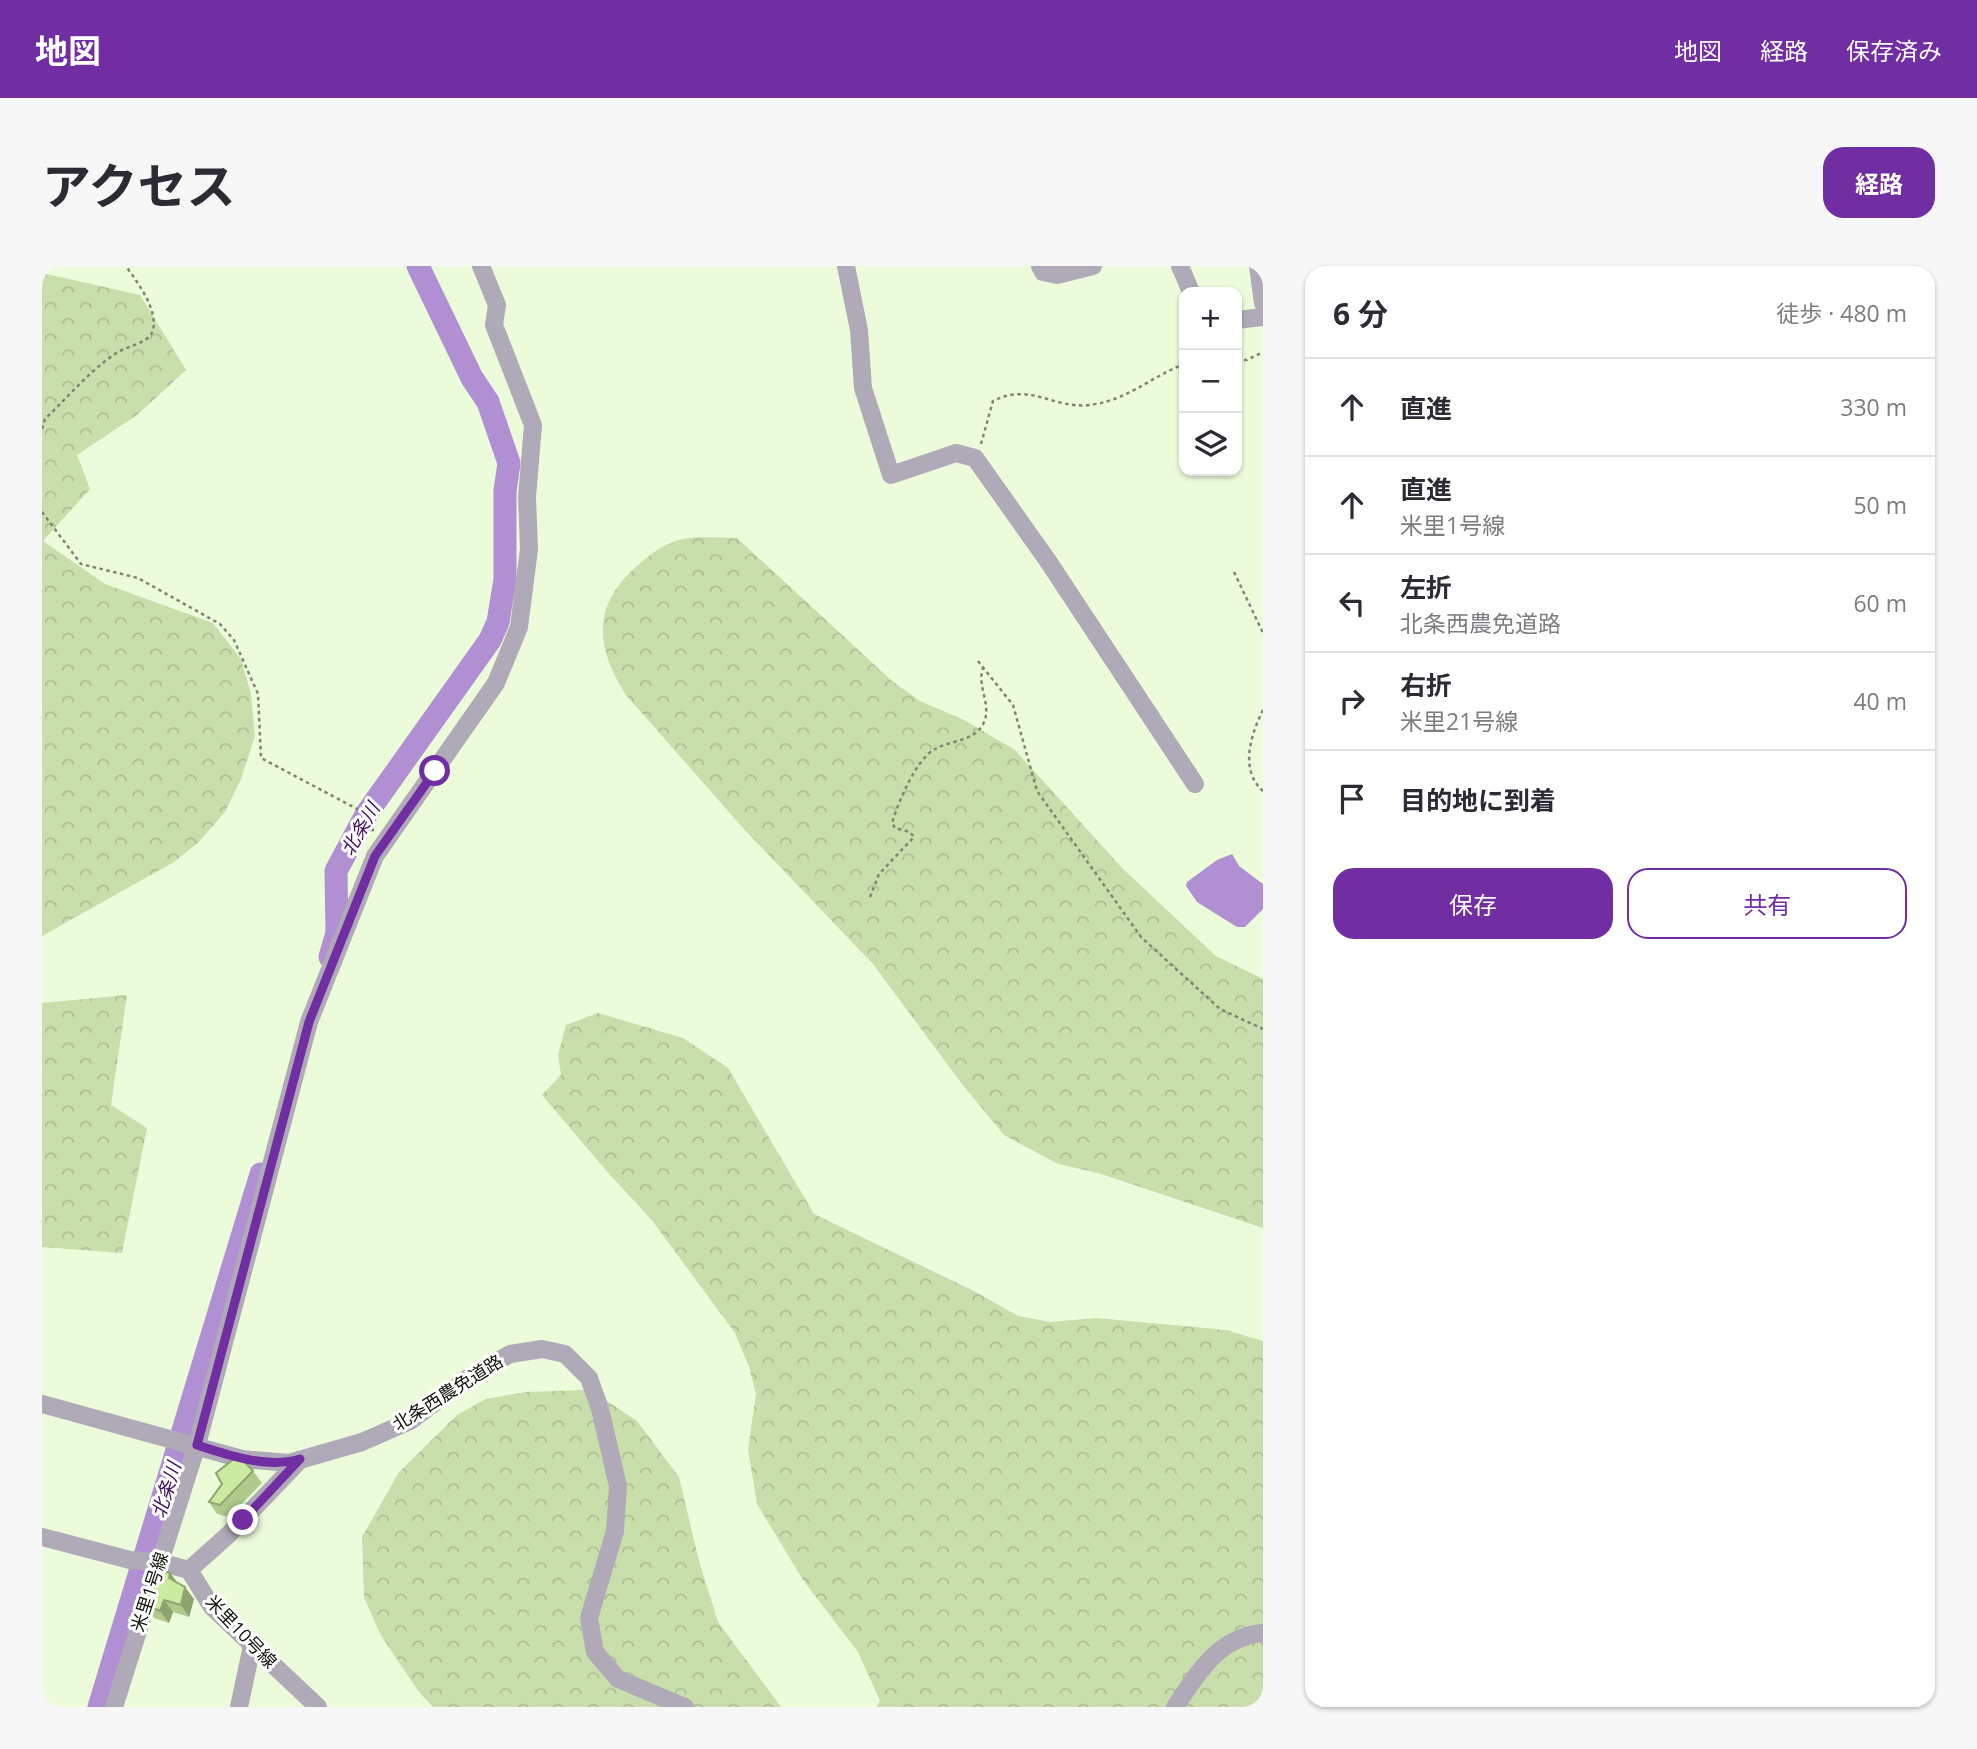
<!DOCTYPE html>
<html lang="ja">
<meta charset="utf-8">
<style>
body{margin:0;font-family:"Open Sans","Noto Sans JP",sans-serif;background:#f7f7f7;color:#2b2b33}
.controls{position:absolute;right:21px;top:21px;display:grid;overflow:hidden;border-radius:14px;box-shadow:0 2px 5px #0004}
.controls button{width:63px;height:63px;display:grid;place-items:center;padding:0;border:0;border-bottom:2px solid #e1e1e2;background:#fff;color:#2b2b33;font:35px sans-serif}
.stop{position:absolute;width:21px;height:21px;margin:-16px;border:5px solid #712ea3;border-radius:50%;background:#fff}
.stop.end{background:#712ea3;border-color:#fff;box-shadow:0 2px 7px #0008}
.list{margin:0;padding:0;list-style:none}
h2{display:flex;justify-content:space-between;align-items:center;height:91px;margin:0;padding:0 28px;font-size:30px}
h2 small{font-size:23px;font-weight:400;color:#7c7c81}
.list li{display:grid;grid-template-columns:46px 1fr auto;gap:21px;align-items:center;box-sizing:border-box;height:98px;padding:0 28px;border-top:2px solid #e1e1e2}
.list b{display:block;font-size:26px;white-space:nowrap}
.list p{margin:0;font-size:23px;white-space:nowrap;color:#7c7c81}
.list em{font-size:23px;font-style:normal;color:#7c7c81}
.actions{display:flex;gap:14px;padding:21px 28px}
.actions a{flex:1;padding:16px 0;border:2px solid #712ea3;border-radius:21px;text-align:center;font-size:24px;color:#712ea3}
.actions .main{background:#712ea3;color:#fff}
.icon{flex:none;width:38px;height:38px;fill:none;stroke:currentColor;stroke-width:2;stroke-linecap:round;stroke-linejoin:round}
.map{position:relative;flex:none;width:1221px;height:1441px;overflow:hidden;border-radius:21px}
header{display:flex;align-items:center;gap:42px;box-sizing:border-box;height:98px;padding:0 35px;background:#712ea3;color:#fff}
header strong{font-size:33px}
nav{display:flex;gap:38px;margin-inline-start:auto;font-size:24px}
.intro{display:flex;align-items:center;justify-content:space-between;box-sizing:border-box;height:168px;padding:0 42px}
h1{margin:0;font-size:49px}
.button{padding:18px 32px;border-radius:21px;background:#712ea3;color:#fff;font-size:24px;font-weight:700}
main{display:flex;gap:42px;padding:0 42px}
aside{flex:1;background:#fff;border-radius:21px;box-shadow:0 2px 5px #0004}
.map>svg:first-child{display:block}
.forest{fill:url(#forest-crowns)}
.water{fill:#b08fd3}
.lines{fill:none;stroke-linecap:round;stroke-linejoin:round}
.river{stroke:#b08fd3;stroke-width:23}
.path{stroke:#7d8670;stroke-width:2.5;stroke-dasharray:3.5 3.5;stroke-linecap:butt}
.minor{stroke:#b0aab8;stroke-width:18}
.wall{fill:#afca8a}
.shaded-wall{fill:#8ea470}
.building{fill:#cbeba0;stroke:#8ea470;stroke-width:2}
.route{stroke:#712ea3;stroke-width:9}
.labels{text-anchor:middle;stroke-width:6;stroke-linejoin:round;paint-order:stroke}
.street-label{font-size:18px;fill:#0f1308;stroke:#fff}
.water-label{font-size:19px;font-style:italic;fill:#401062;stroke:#fff}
</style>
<header>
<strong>地図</strong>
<nav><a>地図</a><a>経路</a><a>保存済み</a></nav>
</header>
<div class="intro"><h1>アクセス</h1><a class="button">経路</a></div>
<main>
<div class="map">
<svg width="1221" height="1441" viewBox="0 0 1221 1441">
<defs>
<pattern id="forest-crowns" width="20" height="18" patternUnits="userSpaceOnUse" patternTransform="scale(1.75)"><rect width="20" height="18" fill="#c8dfac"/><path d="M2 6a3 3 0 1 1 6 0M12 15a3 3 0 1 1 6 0" fill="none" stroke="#abbe92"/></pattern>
</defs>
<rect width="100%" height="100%" fill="#ecfbda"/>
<!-- forest -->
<g class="forest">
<path d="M0 7 98 29 144 104 95 149 35 189 48 223 1 275 63 318 171 357 199 393 209 428 213 470 199 513 183 546 156 577 132 596 0 670Z"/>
<path d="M695 272 850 415 878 435 922 454 973 484 1081 603 1174 690 1221 713V962L1056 907 1016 898 962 869 920 818 831 698 701 562 584 429C553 381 550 339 595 300 609 288 622 277 641 273 658 270 678 272 695 272Z"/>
<path d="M85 729 69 839 105 862 80 987 0 981V737Z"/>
<path d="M556 747 641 772 686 802 772 948 932 1025 976 1050 1008 1056 1054 1052 1184 1064 1221 1075V1441H835L838 1435 816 1386 761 1314 715 1238 706 1183 714 1128 707 1101 693 1067 609 953 568 909 500 829 519 809 516 789 524 759Z"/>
<path d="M541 1124 565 1135 595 1155 637 1211 657 1295 676 1356 739 1441H391L377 1426 338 1368 322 1331 320 1271 357 1206 415 1149 444 1133 484 1126Z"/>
</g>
<!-- water -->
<path class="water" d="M1190 588 1197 600 1221 618V643L1203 661H1195L1155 636 1144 620 1145 616 1175 594Z"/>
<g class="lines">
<!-- river -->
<g class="river">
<path d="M288 691 295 667 294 605 325 547 448 374 456 356 463 313V225L467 197 446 136 430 112 376 0"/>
<path d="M57 1441 219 908"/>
</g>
<!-- path -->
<g class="path">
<path d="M1195 94H1205L1221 86"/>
<path d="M0 163 3 153C26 131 48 104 76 86 86 80 108 77 111 64 116 43 95 16 84 0"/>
<path d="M939 178 951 135C988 116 1011 143 1047 139 1084 135 1109 111 1142 98"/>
<path d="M0 246 39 298 96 312 178 358 192 374 216 428 219 492 317 544 330 555 331 567"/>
<path d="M1192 306 1221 367"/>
<path d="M936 395 971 439 995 525 1099 671 1178 743 1221 763"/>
<path d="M1221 444C1209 468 1197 504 1221 525"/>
<path d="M828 631 837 608 872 571 868 566 853 562 850 557C856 537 874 493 893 483 907 475 931 475 940 460 952 441 934 421 941 402"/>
</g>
<!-- minor -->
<g class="minor">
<path d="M804 0 817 64 821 122 849 209 914 187 933 192 1006 295 1153 518"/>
<path d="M998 0 1001 6 1015 9 1051 0"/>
<path d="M1138 0 1149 26"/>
<path d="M1216 0 1221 37"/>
<path d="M1195 54 1221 51"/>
<path d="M0 1138 200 1193 247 1197 320 1176 368 1155 426 1112 468 1088 500 1083 523 1088 547 1112 558 1143 576 1220 573 1265 547 1352 553 1386 576 1413 643 1441"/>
<path d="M0 1271 88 1294 117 1296 147 1304 170 1341 276 1441"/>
<path d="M147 1304 186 1269 258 1194"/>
<path d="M72 1441 155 1179 267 756 333 590 454 417 477 361 487 283 485 231 491 159 452 59 455 39 439 0"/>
<path d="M197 1441 210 1380"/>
<path d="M1133 1441C1156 1407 1176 1371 1221 1367"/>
</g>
</g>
<!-- wall -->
<g class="wall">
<path d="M211 1205 220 1217 187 1251 175 1248 167 1236Z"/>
<path d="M128 1307 136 1317 152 1333 147 1351 131 1346 127 1357 112 1352 104 1339Z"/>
</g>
<!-- shaded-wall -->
<g class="shaded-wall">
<path d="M128 1307 137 1319 127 1312Z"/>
<path d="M143 1321 152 1333 147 1351 139 1339Z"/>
<path d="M122 1334 131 1346 127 1357 118 1345Z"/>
</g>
<!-- building -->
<g class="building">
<path d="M193 1192 200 1193 211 1205 178 1239 167 1236 180 1218 174 1207Z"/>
<path d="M115 1302 128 1307 127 1312 143 1321 139 1339 122 1334 118 1345 104 1339Z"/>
</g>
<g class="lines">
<!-- route -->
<path class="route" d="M201 1254 258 1193C224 1203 187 1189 155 1179L267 756 333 590 393 505"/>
</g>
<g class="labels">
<!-- street labels -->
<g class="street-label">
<text transform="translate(406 1127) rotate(-32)" y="6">北条西農免道路</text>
<text transform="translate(108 1326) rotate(-72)" y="6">米里1号線</text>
<text transform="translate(199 1366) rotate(46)" y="6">米里10号線</text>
</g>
<!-- water labels -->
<g class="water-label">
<text transform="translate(318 563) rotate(-60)" y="7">北条川</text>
<text transform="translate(124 1224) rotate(-73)" y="7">北条川</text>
</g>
</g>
</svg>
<div class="controls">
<button>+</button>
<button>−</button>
<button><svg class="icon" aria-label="layers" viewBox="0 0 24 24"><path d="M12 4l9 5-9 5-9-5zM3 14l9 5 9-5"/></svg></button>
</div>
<div class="stop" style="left:393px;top:505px"></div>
<div class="stop end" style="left:201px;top:1254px"></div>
</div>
<aside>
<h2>6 分<small>徒歩 · 480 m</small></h2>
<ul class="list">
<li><svg class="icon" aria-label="ahead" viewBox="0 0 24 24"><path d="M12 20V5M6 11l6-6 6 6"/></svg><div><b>直進</b></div><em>330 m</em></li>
<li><svg class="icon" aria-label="ahead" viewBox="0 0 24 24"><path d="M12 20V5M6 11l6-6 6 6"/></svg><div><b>直進</b><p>米里1号線</p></div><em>50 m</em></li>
<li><svg class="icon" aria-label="left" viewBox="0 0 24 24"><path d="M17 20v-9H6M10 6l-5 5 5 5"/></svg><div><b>左折</b><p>北条西農免道路</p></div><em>60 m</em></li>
<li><svg class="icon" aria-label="right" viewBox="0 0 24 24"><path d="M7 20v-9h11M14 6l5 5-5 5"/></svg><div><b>右折</b><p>米里21号線</p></div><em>40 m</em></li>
<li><svg class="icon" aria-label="arrive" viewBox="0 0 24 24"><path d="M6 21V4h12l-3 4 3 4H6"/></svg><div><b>目的地に到着</b></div></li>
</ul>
<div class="actions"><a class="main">保存</a><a>共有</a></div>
</aside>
</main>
